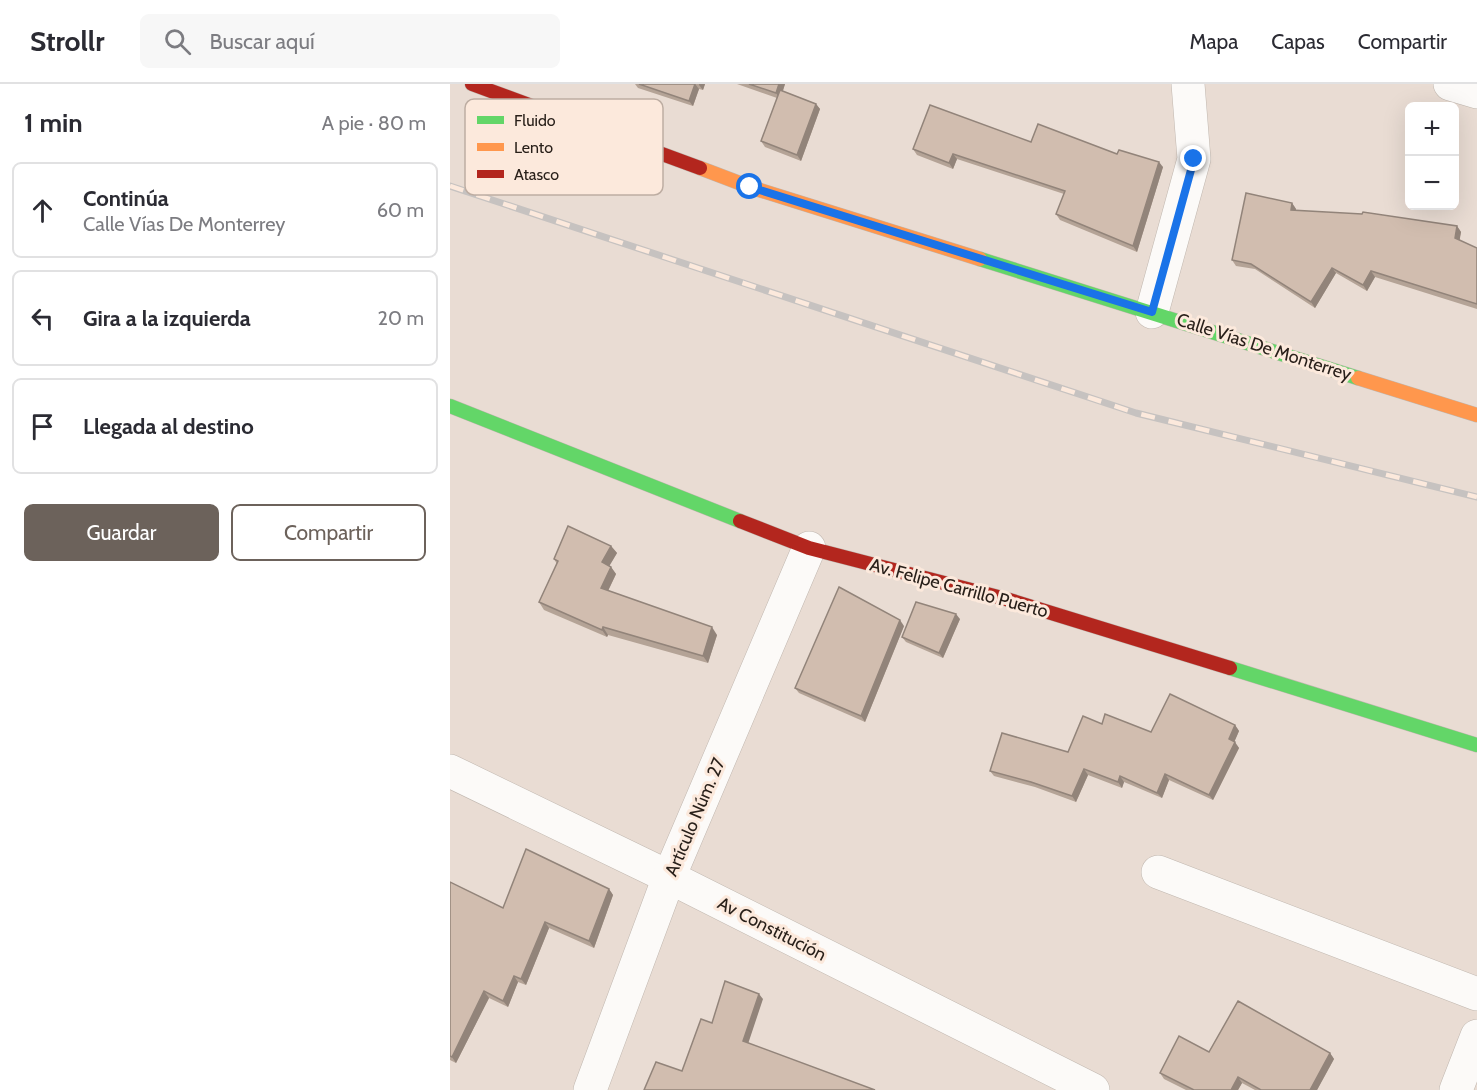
<!DOCTYPE html>
<html lang="es">
<meta charset="utf-8">
<style>
body{margin:0;font-family:Cabin,sans-serif;background:#f7f7f7;color:#2b2b33}
.controls{position:absolute;right:18px;top:18px;display:grid;overflow:hidden;border-radius:9px;box-shadow:0 6px 24px #0002}
.controls button{width:54px;height:54px;display:grid;place-items:center;padding:0;border:0;border-bottom:2px solid #e1e1e2;background:#fff;color:#2b2b33;font:30px sans-serif}
.stop{position:absolute;width:18px;height:18px;margin:-14px;border:4px solid #1a73e8;border-radius:50%;background:#fff}
.stop.end{background:#1a73e8;border-color:#fff;box-shadow:0 2px 6px #0008}
.list{margin:0;padding:0;list-style:none}
h2{display:flex;justify-content:space-between;align-items:center;height:78px;margin:0;padding:0 24px;font-size:26px}
h2 small{font-size:20px;font-weight:400;color:#7c7c81}
.list li{display:grid;grid-template-columns:39px 1fr auto;gap:18px;align-items:center;box-sizing:border-box;height:96px;margin:0 12px 12px;padding:0 12px;border:2px solid #e1e1e2;border-radius:9px}
.list b{display:block;font-size:22px;white-space:nowrap}
.list p{margin:0;font-size:20px;white-space:nowrap;color:#7c7c81}
.list em{font-size:20px;font-style:normal;color:#7c7c81}
.actions{display:flex;gap:12px;padding:18px 24px}
.actions a{flex:1;padding:14px 0;border:2px solid #6c625b;border-radius:9px;text-align:center;font-size:21px;color:#6c625b}
.actions .main{background:#6c625b;color:#fff}
.icon{flex:none;width:33px;height:33px;fill:none;stroke:currentColor;stroke-width:2;stroke-linecap:round;stroke-linejoin:round}
.map{position:relative;flex:none;width:1027px;height:1006px;overflow:hidden}
header{display:flex;align-items:center;gap:36px;box-sizing:border-box;height:84px;padding:0 30px;background:#fff;border-bottom:2px solid #e1e1e2}
header strong{font-size:28px}
nav{display:flex;gap:33px;margin-inline-start:auto;font-size:21px}
.search{width:420px;height:54px;background:#f7f7f7;display:flex;align-items:center;gap:15px;box-sizing:border-box;padding:0 21px;border-radius:9px;color:#7c7c81;font-size:22px}
main{display:flex}
aside{flex:1;background:#fff}
.map>svg:first-child{display:block}
.lines{fill:none;stroke-linecap:round;stroke-linejoin:round}
.street-casing{stroke:#c0b7af;stroke-width:34}
.fast-casing{stroke:#c0b7af;stroke-width:15}
.slow-casing{stroke:#c0b7af;stroke-width:15}
.jam-casing{stroke:#c0b7af;stroke-width:15}
.street{stroke:#fcfaf8;stroke-width:33}
.fast{stroke:#63d668;stroke-width:14}
.slow{stroke:#ff974d;stroke-width:14}
.jam{stroke:#b3261e;stroke-width:14}
.rail-casing{stroke:#c6c2c0;stroke-width:7}
.rail{stroke:#fce9dc;stroke-width:4.5;stroke-dasharray:14;stroke-linecap:butt}
.wall{fill:#b4a396}
.shaded-wall{fill:#92847a}
.building{fill:#d1bdaf;stroke:#92847a;stroke-width:1.5}
.route{stroke:#1a73e8;stroke-width:8}
.labels{text-anchor:middle;stroke-width:6;stroke-linejoin:round;paint-order:stroke}
.street-label{font-size:18px;fill:#29201a;stroke:#fce9dc}
.key{fill:#fce9dc;stroke:#bdada2;stroke-width:1.5}
.key-label{font-size:16px;fill:#29201a}
</style>
<header>
<strong>Strollr</strong>
<div class="search"><svg class="icon" aria-label="search" viewBox="0 0 24 24"><circle cx="10" cy="10" r="6"/><path d="M15 15l6 6"/></svg>Buscar aquí</div>
<nav><a>Mapa</a><a>Capas</a><a>Compartir</a></nav>
</header>
<main>
<aside>
<h2>1 min<small>A pie · 80 m</small></h2>
<ul class="list">
<li><svg class="icon" aria-label="ahead" viewBox="0 0 24 24"><path d="M12 20V5M6 11l6-6 6 6"/></svg><div><b>Continúa</b><p>Calle Vías De Monterrey</p></div><em>60 m</em></li>
<li><svg class="icon" aria-label="left" viewBox="0 0 24 24"><path d="M17 20v-9H6M10 6l-5 5 5 5"/></svg><div><b>Gira a la izquierda</b></div><em>20 m</em></li>
<li><svg class="icon" aria-label="arrive" viewBox="0 0 24 24"><path d="M6 21V4h12l-3 4 3 4H6"/></svg><div><b>Llegada al destino</b></div></li>
</ul>
<div class="actions"><a class="main">Guardar</a><a>Compartir</a></div>
</aside>
<div class="map">
<svg width="1027" height="1006" viewBox="0 0 1027 1006">
<rect width="100%" height="100%" fill="#e9dcd3"/>
<g class="lines">
<defs>
<g id="street">
<path d="M1000 0 1027 8"/>
<path d="M702 228 744 75 738 0"/>
<path d="M0 687 219 793 643 1006"/>
<path d="M708 788 1027 910"/>
<path d="M140 1006 219 793 359 464"/>
<path d="M1006 1006 1027 952"/>
</g>
<g id="fast">
<path d="M530 175 908 294"/>
<path d="M0 322 290 437"/>
<path d="M780 584 1027 661"/>
</g>
<g id="slow">
<path d="M250 84 300 103 530 175"/>
<path d="M908 294 1027 331"/>
</g>
<g id="jam">
<path d="M22 0 250 84"/>
<path d="M290 437 359 464 556 515 780 584"/>
</g>
</defs>
<!-- street casing -->
<use href="#street" class="street-casing"/>
<!-- fast casing -->
<use href="#fast" class="fast-casing"/>
<!-- slow casing -->
<use href="#slow" class="slow-casing"/>
<!-- jam casing -->
<use href="#jam" class="jam-casing"/>
<!-- street -->
<use href="#street" class="street"/>
<!-- fast -->
<use href="#fast" class="fast"/>
<!-- slow -->
<use href="#slow" class="slow"/>
<!-- jam -->
<use href="#jam" class="jam"/>
<defs>
<path id="rail" d="M0 102 686 329 1027 413"/>
</defs>
<!-- rail casing -->
<use href="#rail" class="rail-casing"/>
<!-- rail -->
<use href="#rail" class="rail"/>
</g>
<!-- wall -->
<g class="wall">
<path d="M185 0H255L253 6 249 5 243 22 188 4Z"/>
<path d="M287 0H335L333 7 366 20 370 25 351 77 315 63 311 57 327 14Z"/>
<path d="M581 58 667 70 713 83 687 168 610 136 606 130 614 110 507 75 503 85 467 71 463 65Z"/>
<path d="M842 119 846 125V126L1007 142 1011 148 1009 157 1027 164V225L925 193 917 207 886 189 865 224 805 185 786 182 782 176Z"/>
<path d="M161 462 167 469 159 482 161 483 166 490 158 507 267 551 258 579 158 551 157 553 94 526 89 518 107 480 104 475Z"/>
<path d="M510 535 493 574 456 558 452 553Z"/>
<path d="M454 542 415 638 349 609 345 604Z"/>
<path d="M652 640 701 648 785 641 789 647 784 658 789 664 763 716 719 696 712 714 674 698 672 704 638 691 626 718 585 703 544 692 540 687 618 668Z"/>
<path d="M0 798 53 824 159 805 163 811 144 864 99 844 76 901 68 898 58 923 39 914 6 979 0 976Z"/>
<path d="M759 968 880 969 884 975 867 1006H805L792 999 788 1006H736L714 995 710 989Z"/>
</g>
<!-- shaded-wall -->
<g class="shaded-wall">
<path d="M245 0 249 5 243 22 239 17Z"/>
<path d="M249 0H255L253 6 249 1Z"/>
<path d="M329 0H335L330 15 326 9Z"/>
<path d="M366 20 370 25 351 77 347 71Z"/>
<path d="M503 70 507 75 503 85 499 79Z"/>
<path d="M709 78 713 83 687 168 683 162Z"/>
<path d="M842 119 846 125 845 132 841 126Z"/>
<path d="M1007 142 1011 148 1009 160 1005 154Z"/>
<path d="M882 184 886 189 865 224 861 218Z"/>
<path d="M921 187 925 193 917 207 913 201Z"/>
<path d="M161 462 167 469 157 486 152 478Z"/>
<path d="M161 483 166 490 156 511 151 504Z"/>
<path d="M506 530 510 535 493 574 489 569Z"/>
<path d="M450 536 454 542 415 638 411 632Z"/>
<path d="M153 543 158 551 157 553 152 546Z"/>
<path d="M262 543 267 551 258 579 253 572Z"/>
<path d="M785 641 789 647 783 661 779 655Z"/>
<path d="M785 658 789 664 763 716 759 711Z"/>
<path d="M634 685 638 691 626 718 622 712Z"/>
<path d="M715 690 719 696 712 714 707 709Z"/>
<path d="M670 692 674 698 672 704 668 698Z"/>
<path d="M159 805 163 811 144 864 139 857Z"/>
<path d="M95 838 99 844 76 901 71 895Z"/>
<path d="M64 892 68 898 58 923 53 917Z"/>
<path d="M34 907 39 914 6 979 2 973Z"/>
<path d="M309 910 313 915 297 963 293 957Z"/>
<path d="M880 969 884 975 867 1006H860Z"/>
<path d="M788 993 792 999 788 1006H781Z"/>
</g>
<!-- building -->
<g class="building">
<path d="M189 0H245L239 17Z"/>
<path d="M299 0H329L326 9Z"/>
<path d="M330 6 366 20 347 71 311 57Z"/>
<path d="M480 21 581 58 588 40 667 70 669 66 709 78 683 162 606 130 615 107 503 70 499 79 463 65Z"/>
<path d="M796 109 842 119 841 126 912 130 913 128 1007 142 1005 154 1027 164V220L921 187 913 201 882 184 861 218 801 180 782 176Z"/>
<path d="M118 442 161 462 152 478 161 483 151 504 262 543 253 572 153 543 152 546 89 518 108 477 104 475Z"/>
<path d="M389 503 450 536 411 632 345 604Z"/>
<path d="M466 518 506 530 489 569 452 553Z"/>
<path d="M720 610 785 641 779 655 785 658 759 711 715 690 707 709 670 692 668 698 634 685 622 712 581 698 540 687 552 649 618 668 633 632 652 640 655 630 701 648Z"/>
<path d="M76 765 159 805 139 857 95 838 71 895 64 892 53 917 34 907 2 973 0 972V798L53 824Z"/>
<path d="M275 897 309 910 293 957 425 1006H194L206 978 232 987 251 935 262 939Z"/>
<path d="M788 917 880 969 860 1006H811L788 993 781 1006H744L710 989 729 952 759 968Z"/>
</g>
<g class="lines">
<!-- route -->
<path class="route" d="M300 103 702 228 744 75"/>
</g>
<g class="labels">
<!-- street labels -->
<g class="street-label">
<text transform="translate(814 263) rotate(18)" y="6">Calle Vías De Monterrey</text>
<text transform="translate(509 504) rotate(15)" y="6">Av. Felipe Carrillo Puerto</text>
<text transform="translate(245 733) rotate(-67)" y="6">Artículo Núm. 27</text>
<text transform="translate(322 845) rotate(27)" y="6">Av Constitución</text>
</g>
</g>
<!-- legend -->
<rect x="15" y="15" width="198" height="96" rx="9" class="key"/>
<rect x="27" y="32" width="27" height="8" fill="#63d668"/>
<rect x="27" y="59" width="27" height="8" fill="#ff974d"/>
<rect x="27" y="86" width="27" height="8" fill="#b3261e"/>
<g class="key-label">
<text x="64" y="42">Fluido</text>
<text x="64" y="69">Lento</text>
<text x="64" y="96">Atasco</text>
</g>
</svg>
<div class="controls">
<button>+</button>
<button>−</button>
</div>
<div class="stop" style="left:300px;top:103px"></div>
<div class="stop end" style="left:744px;top:75px"></div>
</div>
</main>
